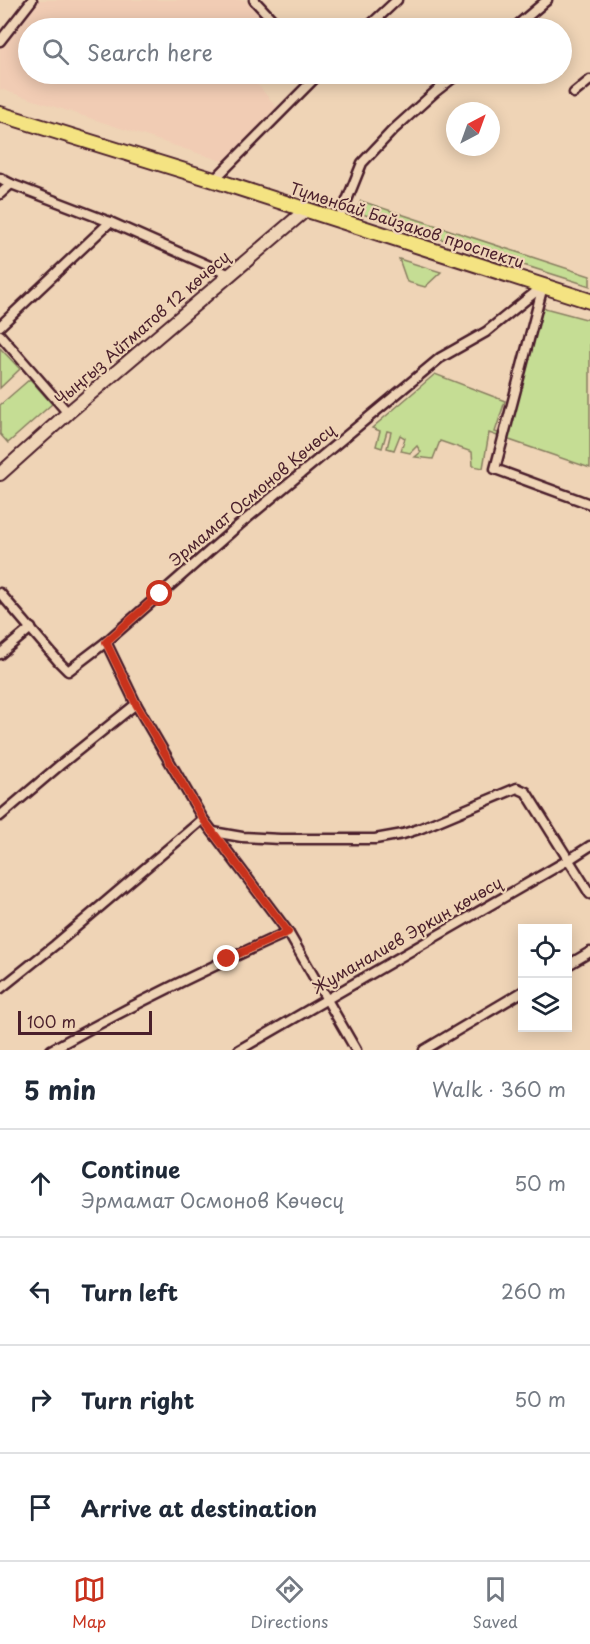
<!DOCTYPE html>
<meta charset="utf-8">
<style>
body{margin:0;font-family:"Playpen Sans",sans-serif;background:#f6f6f7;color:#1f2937}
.controls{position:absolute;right:18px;bottom:18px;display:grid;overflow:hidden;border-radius:0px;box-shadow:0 3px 15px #0003}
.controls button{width:54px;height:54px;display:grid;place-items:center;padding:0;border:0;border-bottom:2px solid #e0e1e3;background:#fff;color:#1f2937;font:30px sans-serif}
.compass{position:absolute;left:446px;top:102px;width:54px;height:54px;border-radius:50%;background:#fff;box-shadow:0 3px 15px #0003;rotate:41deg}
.scale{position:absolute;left:18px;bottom:15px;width:134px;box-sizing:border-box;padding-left:6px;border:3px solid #4a1f2b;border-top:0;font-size:16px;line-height:21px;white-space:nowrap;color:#4a1f2b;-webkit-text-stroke:4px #efd4b6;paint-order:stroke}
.stop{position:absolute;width:18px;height:18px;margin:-14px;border:4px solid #c8321e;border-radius:50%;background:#fff}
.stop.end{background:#c8321e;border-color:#fff;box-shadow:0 2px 6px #0008}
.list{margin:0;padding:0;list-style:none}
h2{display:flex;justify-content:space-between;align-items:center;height:78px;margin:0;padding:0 24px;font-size:26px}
h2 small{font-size:20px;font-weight:400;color:#747a83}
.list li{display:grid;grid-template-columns:39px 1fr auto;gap:18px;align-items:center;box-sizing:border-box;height:108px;padding:0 24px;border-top:2px solid #e0e1e3}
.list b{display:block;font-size:22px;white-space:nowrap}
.list p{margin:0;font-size:20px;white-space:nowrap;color:#747a83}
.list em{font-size:20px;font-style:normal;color:#747a83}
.icon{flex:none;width:33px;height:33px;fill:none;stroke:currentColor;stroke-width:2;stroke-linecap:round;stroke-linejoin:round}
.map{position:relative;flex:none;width:590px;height:1050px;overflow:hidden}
.search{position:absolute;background:#fff;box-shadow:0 3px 15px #0003;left:18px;right:18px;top:18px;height:66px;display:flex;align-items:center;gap:15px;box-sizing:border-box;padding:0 21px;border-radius:33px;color:#747a83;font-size:22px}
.sheet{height:510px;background:#fff}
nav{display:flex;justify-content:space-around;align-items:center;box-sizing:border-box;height:84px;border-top:2px solid #e0e1e3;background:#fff;font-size:16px;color:#747a83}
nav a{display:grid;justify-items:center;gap:3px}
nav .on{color:#c8321e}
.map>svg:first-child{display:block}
.built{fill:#f1ccb4}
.green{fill:#c5dd94;stroke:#887e60;stroke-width:1.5}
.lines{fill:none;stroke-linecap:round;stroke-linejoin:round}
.minor-casing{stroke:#4a1f2b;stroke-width:13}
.secondary-casing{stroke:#4a1f2b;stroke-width:16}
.trunk-casing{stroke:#4a1f2b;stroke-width:18}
.minor{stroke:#efd4b6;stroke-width:8}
.secondary{stroke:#efd4b6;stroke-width:12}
.trunk{stroke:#f4e382;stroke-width:14}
.route{stroke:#c8321e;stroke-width:8}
.labels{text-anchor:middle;stroke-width:4.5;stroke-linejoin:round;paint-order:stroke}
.street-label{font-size:16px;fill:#4a1f2b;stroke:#efd4b6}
</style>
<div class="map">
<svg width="590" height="1050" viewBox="0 0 590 1050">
<rect width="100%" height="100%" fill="#efd4b6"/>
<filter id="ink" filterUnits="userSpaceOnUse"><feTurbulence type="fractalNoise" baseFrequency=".0167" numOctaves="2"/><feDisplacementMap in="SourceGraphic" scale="12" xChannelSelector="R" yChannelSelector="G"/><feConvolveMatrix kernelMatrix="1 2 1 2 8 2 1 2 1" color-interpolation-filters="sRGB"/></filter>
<g filter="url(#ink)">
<!-- built -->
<path class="built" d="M37 0H245L271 28H28V74H249L278 109 225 162 0 89V46Z"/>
<!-- green -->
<g class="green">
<path d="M361 201 590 276V286L356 212Z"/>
<path d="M399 259 441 272 425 287 407 282Z"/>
<path d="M541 307 590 320V468L489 433 483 468 473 466 472 452 440 441 433 459 415 457 421 452 417 446 410 453 401 451 405 438 400 435 394 450 387 448 391 432 387 431 382 448 376 446 380 431 372 428 435 374 505 401 495 432 509 436Z"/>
<path d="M0 348 20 369 0 388Z"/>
<path d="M30 379 52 404 8 443 0 434V405Z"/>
</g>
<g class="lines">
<defs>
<g id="minor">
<path d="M254 0 280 28"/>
<path d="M367 28 397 0"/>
<path d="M514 28 547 0"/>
<path d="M0 41 32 0"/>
<path d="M574 93 590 80"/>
<path d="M0 178 11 184 110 222 230 275"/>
<path d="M214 180 319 74"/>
<path d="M0 194 11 184"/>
<path d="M339 220 362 163 393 130 435 92 458 74"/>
<path d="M543 286 495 469 590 504"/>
<path d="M0 326 110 222"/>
<path d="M0 335 68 413"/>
<path d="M0 593 59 662 68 671 106 642 239 525 440 358 486 332 543 286"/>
<path d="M106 642 136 704 203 819 288 932 356 1050"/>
<path d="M0 654 31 628"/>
<path d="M0 816 60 765 136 704"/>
<path d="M213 832 242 837 280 839H375L403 834 419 829 517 788 526 792 590 894"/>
<path d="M568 965 590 952"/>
<path d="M0 989 55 945 203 819"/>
<path d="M51 1050C128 1007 207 968 288 932"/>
<path d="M239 1050 570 859 590 846"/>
<path d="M424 1050 522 992"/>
</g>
<path id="secondary" d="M0 474 68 413 306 210"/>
<path id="trunk" d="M0 114 214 180 590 301"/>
</defs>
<!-- minor casing -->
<use href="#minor" class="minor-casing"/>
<!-- secondary casing -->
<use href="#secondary" class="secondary-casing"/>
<!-- trunk casing -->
<use href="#trunk" class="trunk-casing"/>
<!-- minor -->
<use href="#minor" class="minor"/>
<!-- secondary -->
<use href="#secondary" class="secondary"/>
<!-- trunk -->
<use href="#trunk" class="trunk"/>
</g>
</g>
<g class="lines" filter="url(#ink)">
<!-- route -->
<path class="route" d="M160 594 106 642 136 704 203 819 288 932 227 959"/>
</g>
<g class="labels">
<!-- street labels -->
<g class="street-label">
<text transform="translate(407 225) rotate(18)" y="6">Түмөнбай Байзаков проспекти</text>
<text transform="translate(142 328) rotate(-41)" y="6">Чыңгыз Айтматов 12 көчөсү</text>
<text transform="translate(252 495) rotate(-40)" y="6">Эрмамат Осмонов Көчөсү</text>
<text transform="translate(407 935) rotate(-30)" y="6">Жуманалиев Эркин көчөсү</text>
</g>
</g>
</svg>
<div class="controls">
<button><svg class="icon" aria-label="locate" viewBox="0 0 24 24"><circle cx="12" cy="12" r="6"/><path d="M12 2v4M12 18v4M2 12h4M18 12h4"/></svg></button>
<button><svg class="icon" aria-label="layers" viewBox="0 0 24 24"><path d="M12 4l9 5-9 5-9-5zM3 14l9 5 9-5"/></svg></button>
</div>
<svg class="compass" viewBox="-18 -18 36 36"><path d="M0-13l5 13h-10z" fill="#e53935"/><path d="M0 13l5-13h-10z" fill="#747a83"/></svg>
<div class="scale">100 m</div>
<div class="stop" style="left:160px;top:594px"></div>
<div class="stop end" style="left:227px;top:959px"></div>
<div class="search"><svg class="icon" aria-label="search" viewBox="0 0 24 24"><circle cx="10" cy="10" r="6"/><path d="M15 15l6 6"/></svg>Search here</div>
</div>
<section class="sheet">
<h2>5 min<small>Walk · 360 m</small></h2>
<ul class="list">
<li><svg class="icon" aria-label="ahead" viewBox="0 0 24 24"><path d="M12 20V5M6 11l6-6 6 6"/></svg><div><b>Continue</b><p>Эрмамат Осмонов Көчөсү</p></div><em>50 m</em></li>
<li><svg class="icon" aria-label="left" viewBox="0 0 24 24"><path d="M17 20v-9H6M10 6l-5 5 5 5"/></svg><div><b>Turn left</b></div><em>260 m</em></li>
<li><svg class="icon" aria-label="right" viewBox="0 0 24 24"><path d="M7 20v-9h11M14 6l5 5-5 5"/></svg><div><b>Turn right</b></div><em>50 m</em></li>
<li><svg class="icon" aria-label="arrive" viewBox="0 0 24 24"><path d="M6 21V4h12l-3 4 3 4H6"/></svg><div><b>Arrive at destination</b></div></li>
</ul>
</section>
<nav>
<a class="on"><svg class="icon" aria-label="map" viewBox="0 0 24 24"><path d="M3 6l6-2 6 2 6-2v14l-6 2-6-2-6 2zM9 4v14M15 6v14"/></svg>Map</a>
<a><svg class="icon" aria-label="directions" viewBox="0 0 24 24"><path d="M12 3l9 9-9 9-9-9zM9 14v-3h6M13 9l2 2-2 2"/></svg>Directions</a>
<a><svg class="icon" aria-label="saved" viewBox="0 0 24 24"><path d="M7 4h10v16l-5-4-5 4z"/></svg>Saved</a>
</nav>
